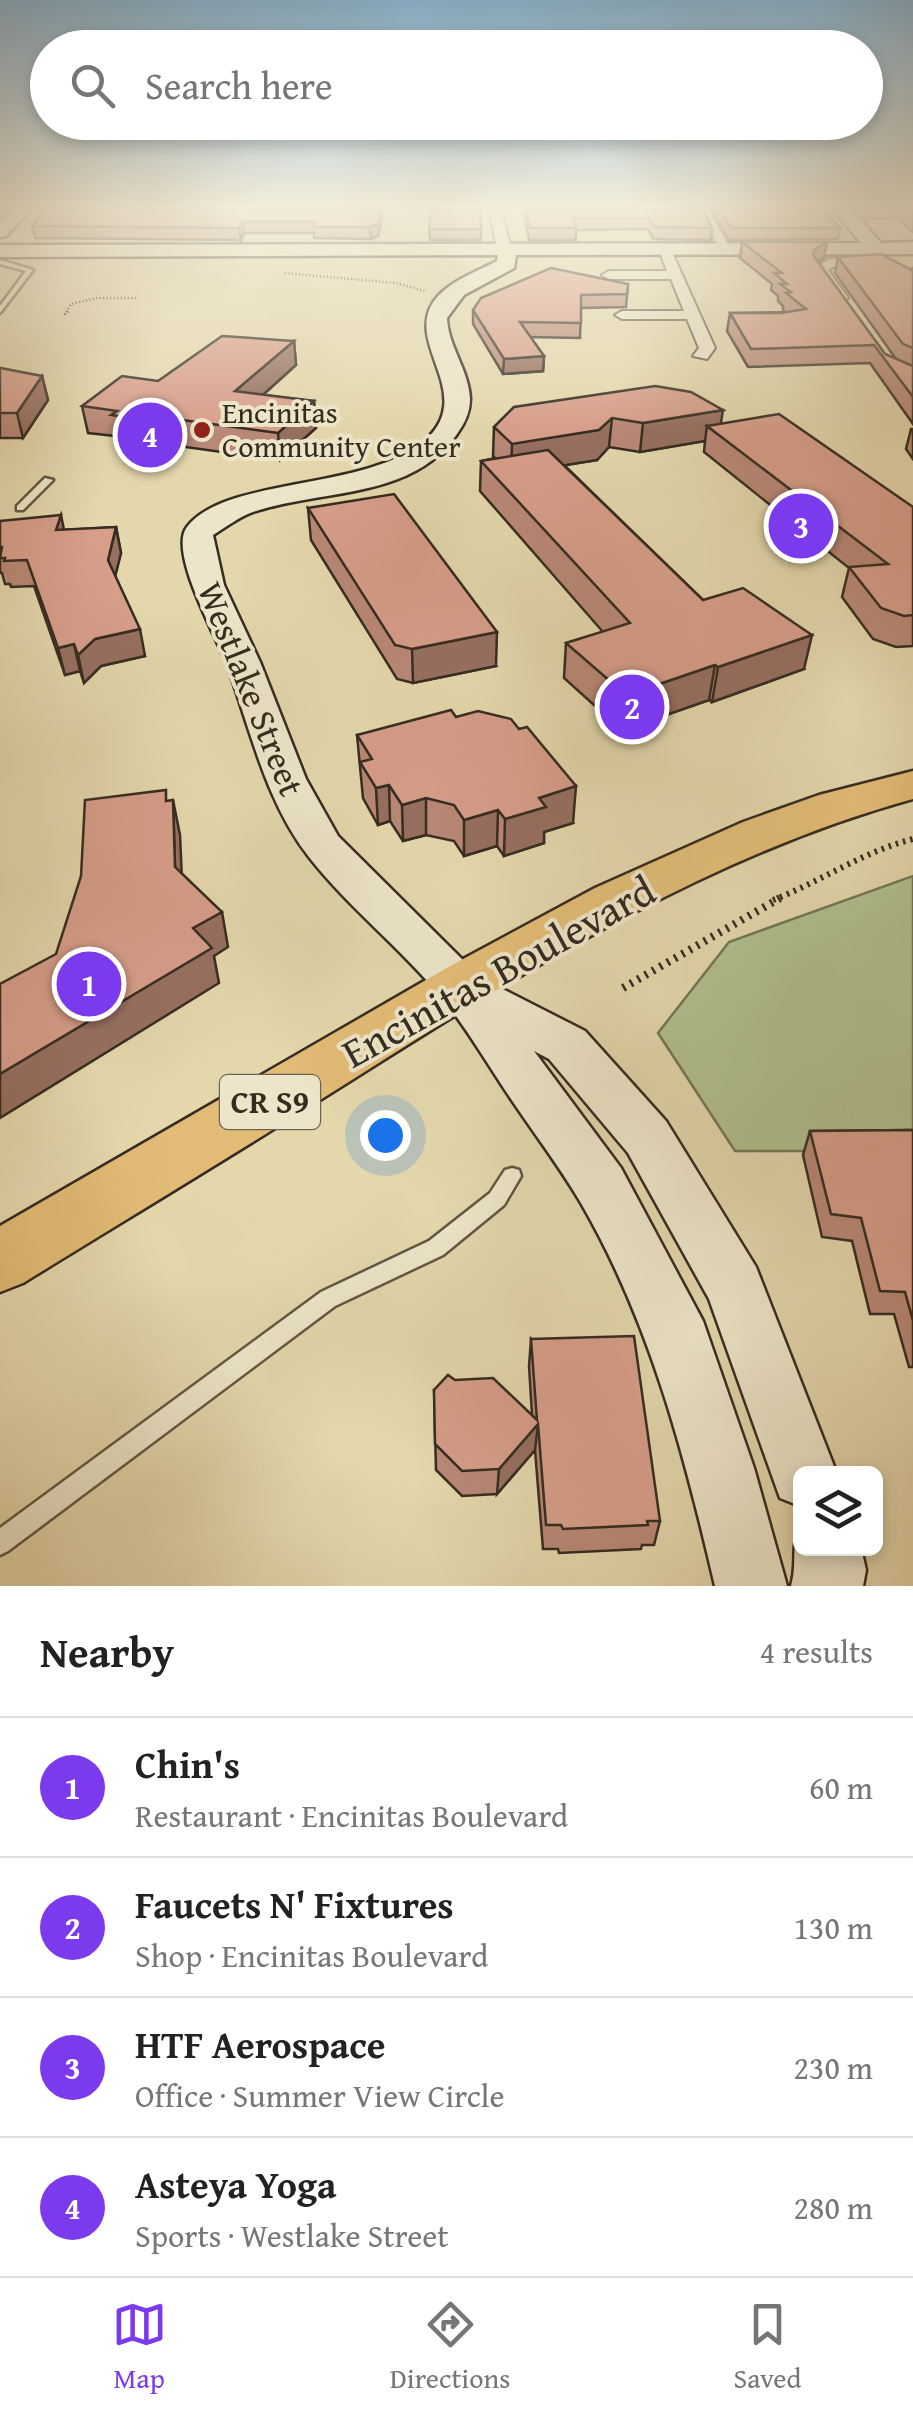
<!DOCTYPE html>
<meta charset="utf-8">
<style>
body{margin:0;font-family:"Gentium Book Plus",serif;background:#f2f2f2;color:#222}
.controls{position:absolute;right:30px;bottom:30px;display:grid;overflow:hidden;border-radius:15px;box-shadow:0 5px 15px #0003}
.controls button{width:90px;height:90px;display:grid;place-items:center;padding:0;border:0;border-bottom:2px solid #e0e0e0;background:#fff;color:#222;font:50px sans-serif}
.you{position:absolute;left:385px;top:1135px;width:35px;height:35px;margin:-25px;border:8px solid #fff;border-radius:50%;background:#1a73e8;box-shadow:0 0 0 15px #1a73e833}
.badge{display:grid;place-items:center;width:65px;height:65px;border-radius:50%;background:#7c3aed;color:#fff;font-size:32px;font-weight:700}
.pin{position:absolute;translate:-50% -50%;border:5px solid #fff;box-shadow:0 2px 10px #0006}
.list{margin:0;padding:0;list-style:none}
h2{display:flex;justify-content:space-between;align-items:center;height:130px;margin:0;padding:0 40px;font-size:42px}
h2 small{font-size:32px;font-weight:400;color:#767676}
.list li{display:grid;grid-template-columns:65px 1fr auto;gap:30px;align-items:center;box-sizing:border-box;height:140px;padding:0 40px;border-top:2px solid #e0e0e0}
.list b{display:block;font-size:38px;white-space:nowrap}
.list p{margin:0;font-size:32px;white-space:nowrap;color:#767676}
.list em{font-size:32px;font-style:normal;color:#767676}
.icon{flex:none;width:55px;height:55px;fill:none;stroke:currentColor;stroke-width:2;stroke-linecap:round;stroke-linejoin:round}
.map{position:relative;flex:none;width:913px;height:1586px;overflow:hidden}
.search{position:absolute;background:#fff;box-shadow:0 5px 15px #0003;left:30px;right:30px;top:30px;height:110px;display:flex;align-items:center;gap:25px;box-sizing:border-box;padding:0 35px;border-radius:55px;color:#767676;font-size:38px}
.sheet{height:690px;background:#fff}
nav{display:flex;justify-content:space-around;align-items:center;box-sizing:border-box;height:140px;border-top:2px solid #e0e0e0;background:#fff;font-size:28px;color:#767676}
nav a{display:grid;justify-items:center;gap:5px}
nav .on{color:#7c3aed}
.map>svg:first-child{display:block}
.green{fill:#b0bf8d;stroke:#727657;stroke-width:2.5}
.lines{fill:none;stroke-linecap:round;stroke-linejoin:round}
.lane-casing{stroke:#615744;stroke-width:5}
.street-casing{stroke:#615744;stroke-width:4}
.secondary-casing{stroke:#352c21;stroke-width:5}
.primary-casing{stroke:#352c21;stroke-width:5}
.path-far2{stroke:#352c21;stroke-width:2.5;stroke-dasharray:1 2.5;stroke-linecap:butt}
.path-far1{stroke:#352c21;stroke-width:6;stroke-dasharray:2.5 5;stroke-linecap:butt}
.path{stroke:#352c21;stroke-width:8;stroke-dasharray:2.5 6;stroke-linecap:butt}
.lane{fill:#ede5c9;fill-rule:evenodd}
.street{fill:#ede5c9;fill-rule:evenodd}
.secondary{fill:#ede5c9;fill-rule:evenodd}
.primary{fill:#e2bc76;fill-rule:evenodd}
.wall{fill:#b98877;stroke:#352c21;stroke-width:2.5}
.shaded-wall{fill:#966f61;stroke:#352c21;stroke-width:2.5}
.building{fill:#d79e8a;stroke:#352c21;stroke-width:2.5}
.poi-dot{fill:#8f2418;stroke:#ede5c9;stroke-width:4}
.labels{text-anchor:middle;stroke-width:8;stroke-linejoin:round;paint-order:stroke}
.far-poi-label{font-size:30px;fill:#352c21;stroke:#ede5c9;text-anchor:start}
.shield{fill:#ede5c9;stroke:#6c6453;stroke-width:2.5}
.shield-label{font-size:32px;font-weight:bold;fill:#352c21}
.street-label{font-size:35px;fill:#352c21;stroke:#ede5c9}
.near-street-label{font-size:42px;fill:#352c21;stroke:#ede5c9}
</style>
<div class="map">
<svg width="913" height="1586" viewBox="0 0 913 1586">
<rect width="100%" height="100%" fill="#e4d7ac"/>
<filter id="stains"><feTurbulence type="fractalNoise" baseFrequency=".002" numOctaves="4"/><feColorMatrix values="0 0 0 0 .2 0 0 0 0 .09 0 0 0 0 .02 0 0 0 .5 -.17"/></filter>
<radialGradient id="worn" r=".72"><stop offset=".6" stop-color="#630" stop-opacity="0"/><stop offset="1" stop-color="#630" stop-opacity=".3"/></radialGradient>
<!-- green -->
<path class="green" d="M913 876V1151H735L658 1033 729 942Z"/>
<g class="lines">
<defs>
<g id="lane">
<path d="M846 213H913V217L844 216Z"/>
<path d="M0 260 33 270 0 313V306L26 271 0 264Z"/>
<path d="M45 478 53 480 23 510H17V506Z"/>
<path d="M512 1168 519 1170 521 1176 504 1205 443 1255 335 1306 8 1551 0 1555V1528L321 1292 429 1241 490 1193 505 1170Z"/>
</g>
<g id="street">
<path d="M496 209 502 213 512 253H502L496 244 490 213Z"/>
<path d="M698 209H708L732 252H722Z"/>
<path d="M665 246 671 250 715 348 707 359 693 356 699 348 687 319H622L615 315 622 311H684L671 279H609L602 275 609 271H667L659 250Z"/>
<path d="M881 258 913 276V286L878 266 833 267 828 270 848 298 841 302 836 301 813 269 830 259Z"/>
</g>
<g id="secondary">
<path d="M13 209H31L6 236 0 237V222Z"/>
<path d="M833 209H851L881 243 913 242V254L516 255 514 268 464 295 447 318C448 347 469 370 470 399 470 412 465 423 457 434 412 500 321 489 253 512 239 517 226 527 213 535L224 585 260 662 306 779 338 836 481 978 585 1031 666 1121 756 1267 837 1474H800V1506L780 1498 709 1299 628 1153 549 1059 534 1051 621 1168 703 1321 754 1468 787 1586H715C684 1453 650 1322 581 1203 558 1164 530 1128 505 1090 485 1060 466 1027 443 999 402 949 349 908 309 857 265 801 250 727 226 662 216 636 168 551 187 527 225 477 363 491 423 442 482 393 396 340 439 295 455 279 478 271 497 261L498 255 0 257V245L861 243Z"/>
<path d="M800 1525V1548H861L866 1570 863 1586H791C798 1561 790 1552 800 1525Z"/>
</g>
<path id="primary" d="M913 771V799C696 859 509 981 320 1100 222 1162 122 1222 23 1283L0 1292V1226L452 965 595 888 743 822 819 795Z"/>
</defs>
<!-- lane casing -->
<use href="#lane" class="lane-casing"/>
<!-- street casing -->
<use href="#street" class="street-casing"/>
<!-- secondary casing -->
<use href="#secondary" class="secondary-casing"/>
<!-- primary casing -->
<use href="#primary" class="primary-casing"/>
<!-- path-far2 -->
<g class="path-far2">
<path d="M285 273 396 283 425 291"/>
<path d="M69 312 65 314 71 304 97 298H136"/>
</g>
<!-- path-far1 -->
<path class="path-far1" d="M773 900C820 882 864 851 913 839"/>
<!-- path -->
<path class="path" d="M623 988 780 898"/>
<!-- lane -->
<use href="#lane" class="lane"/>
<!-- street -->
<use href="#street" class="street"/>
<!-- secondary -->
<use href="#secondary" class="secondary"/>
<!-- primary -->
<use href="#primary" class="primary"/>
</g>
<!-- wall -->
<g class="wall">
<path d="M523 209H702L712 228 711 240 653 239 648 229 576 230V240H529Z"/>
<path d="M711 209H823L840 228 838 239 729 240Z"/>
<path d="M891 209H913V232L901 221 903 210Z"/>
<path d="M382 216 378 236 371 239 314 238V233H244L241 240 35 238 32 226Z"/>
<path d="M429 229H481V240H430Z"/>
<path d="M742 242 824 258 818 262 885 354 896 359 835 273 838 257 912 270 913 267V424L870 363 748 367 727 331 730 313 785 312 783 310V306L778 301V296L771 290 772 284 740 258Z"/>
<path d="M628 284 626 307 581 308 580 338 530 337 544 356 543 371 503 374 473 324V310Z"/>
<path d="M294 341 296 365 263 395 314 401 316 428 280 460 157 443 150 447 116 442 115 436 88 433 82 406 158 381Z"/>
<path d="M0 368 42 376 48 400 23 438H0Z"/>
<path d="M514 407 721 423 913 507V646L896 647 873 639 842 597 849 568 704 452 705 441 640 452 609 447 597 460 564 465 703 600 804 669 712 702 709 700 632 727 614 723 564 678 566 643 603 632 480 491 481 461 495 458 493 456 494 427Z"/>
<path d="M911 429H913V459L906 449Z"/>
<path d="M308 508 496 666 413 683 397 679 311 540Z"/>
<path d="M0 521 64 530 116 527 121 553 115 576 145 656 101 666 84 683 80 671 65 675 34 586 11 587 10 584H5L2 573H0Z"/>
<path d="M456 717 573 823 544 832V843L504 856 497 846 464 856 454 841 426 835 403 841 390 821 378 825 363 798 357 735Z"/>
<path d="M913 1130V1367H909L894 1314H870L852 1241 822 1237 803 1155 810 1131Z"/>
<path d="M531 1339 660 1521 654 1545H642L641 1549 559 1553 558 1549H543L535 1450 497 1494 462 1496 436 1470 434 1390 532 1415 529 1366Z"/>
</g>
<!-- shaded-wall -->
<g class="shaded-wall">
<path d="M380 209 382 216 378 236 371 239 370 227Z"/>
<path d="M242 222 244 233 241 240 239 228Z"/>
<path d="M827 242 824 258 811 266 814 250Z"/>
<path d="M294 341 296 365 238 417 235 391Z"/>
<path d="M544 356 543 371 503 374 504 359Z"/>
<path d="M42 376 48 400 23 438 17 413Z"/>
<path d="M314 401 316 428 280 460 278 433Z"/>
<path d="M723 410 719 435 707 426 705 441 640 452 643 423Z"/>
<path d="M153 416 157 443 150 447 145 420Z"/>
<path d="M612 418 609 447 597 460 511 474 512 444Z"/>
<path d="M61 515 66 540 56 530Z"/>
<path d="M116 527 121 553 113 585 108 560Z"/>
<path d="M140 629 145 656 101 666 84 683 78 655 95 639Z"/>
<path d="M497 632 496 666 413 683 412 649Z"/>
<path d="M812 635 804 669 712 702 718 667Z"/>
<path d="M74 644 80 671 65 675 58 648Z"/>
<path d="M715 665 709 700 632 727 636 692Z"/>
<path d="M389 785 390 821 378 825 376 788Z"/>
<path d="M576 786 573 823 544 832V843L504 856 505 819 539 798Z"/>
<path d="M426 798V835L403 841 402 805Z"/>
<path d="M173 800 180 835 183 902 175 867Z"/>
<path d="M498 810 497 846 464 856V820Z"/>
<path d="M222 912 228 947 214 956 219 983 0 1118V1074L193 928Z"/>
<path d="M538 1424 535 1450 497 1494 499 1469Z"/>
</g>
<!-- building -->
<g class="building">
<path d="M46 209H380L378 224 370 227H313L315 222H242L239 228 32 226Z"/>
<path d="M431 209H480L481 229H429Z"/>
<path d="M526 209H702L712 228 654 227 649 218H573L576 228H530Z"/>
<path d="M719 209H823L840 228H731Z"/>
<path d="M742 242H827L814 250 813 255 885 354 913 366V397L874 345 751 349 730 313H781L806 309 786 293 791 292 780 284H787L774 273H782Z"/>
<path d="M881 254 913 271V348L903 344 838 257Z"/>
<path d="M551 268 628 284 627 294 581 295V323L520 322 544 356 504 359 473 310 481 298Z"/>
<path d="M222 336 294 341 235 391 314 401 278 433 153 416 145 420 111 415 117 411 82 406 122 376 158 381Z"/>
<path d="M0 368 42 376 17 413H0Z"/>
<path d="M655 386 691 392 723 410 643 423 612 418 599 430 512 444 494 427 514 407Z"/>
<path d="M779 414 913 507V615L904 616 881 608 849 567 888 564 707 426Z"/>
<path d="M548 450 703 600 743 588 812 635 718 667 715 665 636 692 618 688 566 643 630 623 481 461Z"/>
<path d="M394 494 497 632 412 649 395 645 308 508Z"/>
<path d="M61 515 56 530 116 527 108 560 140 629 95 639 78 655 74 644 58 648 27 560 4 561 5 558H0L2 547H0V521Z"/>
<path d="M451 710 456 717 478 711 511 719 519 729 527 727 576 786 539 798 546 807 505 819 498 810 464 820 454 805 426 798 402 805 389 785 376 788 360 762 372 759 357 735Z"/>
<path d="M166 790V801L173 800 175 867 222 912 193 928 212 948 0 1074V984L56 954 81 876 85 800Z"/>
<path d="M913 1130V1321L905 1292 880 1291 861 1218 831 1214 810 1131Z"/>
<path d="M634 1336 660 1521H647L648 1525 563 1529 561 1525H546L538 1424 499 1469 462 1471 435 1444 434 1390 448 1375 455 1380 493 1378 537 1420 531 1339Z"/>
</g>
<!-- sky -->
<linearGradient id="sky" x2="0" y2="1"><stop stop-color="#88b5d3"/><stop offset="0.48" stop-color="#f3edda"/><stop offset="1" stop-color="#f3edda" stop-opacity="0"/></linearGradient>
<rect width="913" height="431" fill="url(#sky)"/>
<!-- markers -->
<circle class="poi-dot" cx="202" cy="430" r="10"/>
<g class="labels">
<!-- far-poi labels -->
<g class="far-poi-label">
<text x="222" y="423">Encinitas<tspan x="222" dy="34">Community Center</tspan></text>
</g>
<!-- shield labels -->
<rect class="shield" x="220" y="1075" width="100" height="54" rx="8"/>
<g class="shield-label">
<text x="270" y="1113">CR S9</text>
</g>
<!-- street labels -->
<g class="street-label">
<text transform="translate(251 689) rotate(68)" y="12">Westlake Street</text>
</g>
<!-- near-street labels -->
<g class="near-street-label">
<text transform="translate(498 971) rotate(-29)" y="15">Encinitas Boulevard</text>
</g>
</g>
<rect width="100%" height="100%" filter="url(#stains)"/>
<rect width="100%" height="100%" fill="url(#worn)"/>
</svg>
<div class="controls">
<button><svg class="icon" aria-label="layers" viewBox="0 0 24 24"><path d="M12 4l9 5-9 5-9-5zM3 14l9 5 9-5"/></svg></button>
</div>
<div class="you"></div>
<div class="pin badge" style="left:89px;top:984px">1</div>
<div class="pin badge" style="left:632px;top:707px">2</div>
<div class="pin badge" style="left:801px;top:526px">3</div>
<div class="pin badge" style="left:150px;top:435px">4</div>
<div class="search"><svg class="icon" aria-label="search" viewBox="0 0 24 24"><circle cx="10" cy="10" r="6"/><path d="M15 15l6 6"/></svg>Search here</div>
</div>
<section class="sheet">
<h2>Nearby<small>4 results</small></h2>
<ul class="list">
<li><span class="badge">1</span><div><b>Chin's</b><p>Restaurant · Encinitas Boulevard</p></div><em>60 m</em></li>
<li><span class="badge">2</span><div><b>Faucets N' Fixtures</b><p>Shop · Encinitas Boulevard</p></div><em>130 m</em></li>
<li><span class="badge">3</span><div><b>HTF Aerospace</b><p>Office · Summer View Circle</p></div><em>230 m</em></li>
<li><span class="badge">4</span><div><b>Asteya Yoga</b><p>Sports · Westlake Street</p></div><em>280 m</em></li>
</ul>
</section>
<nav>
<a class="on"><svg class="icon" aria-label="map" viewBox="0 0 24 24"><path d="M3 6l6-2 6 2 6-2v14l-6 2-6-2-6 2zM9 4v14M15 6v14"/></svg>Map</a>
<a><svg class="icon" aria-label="directions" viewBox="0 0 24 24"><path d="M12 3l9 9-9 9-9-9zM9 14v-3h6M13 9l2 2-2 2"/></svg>Directions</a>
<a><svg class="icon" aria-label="saved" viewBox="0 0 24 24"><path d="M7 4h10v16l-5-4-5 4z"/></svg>Saved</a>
</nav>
